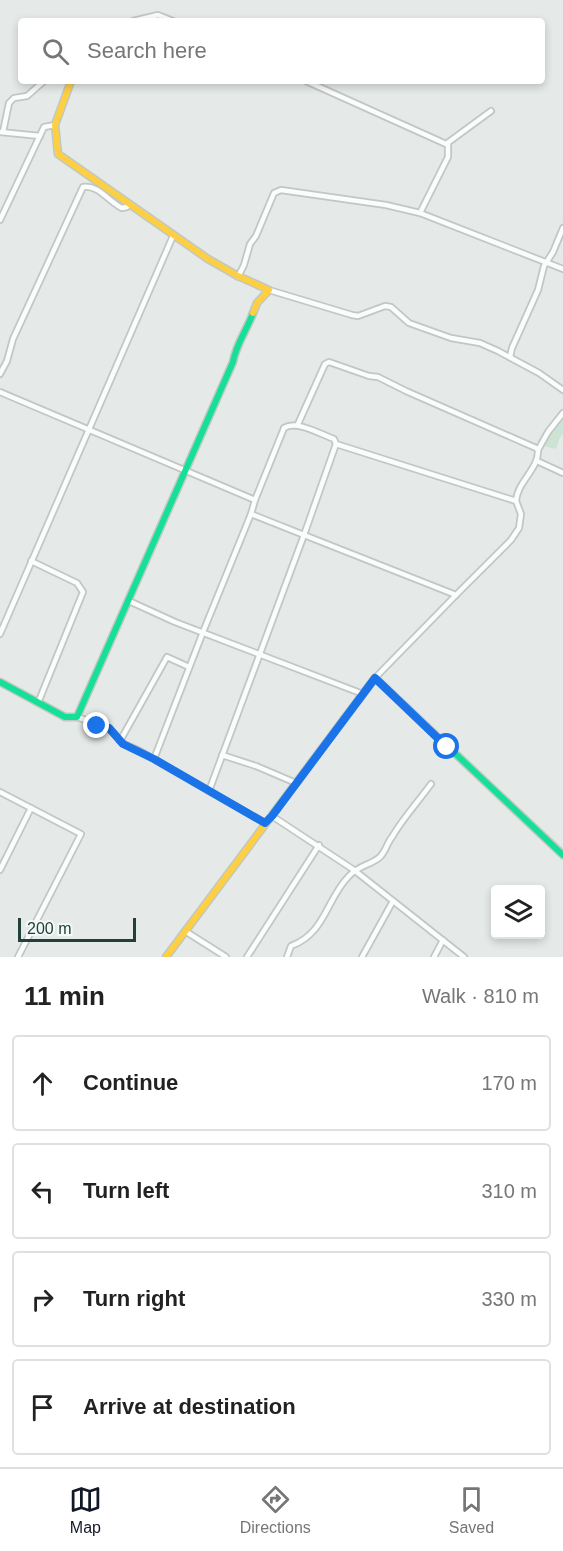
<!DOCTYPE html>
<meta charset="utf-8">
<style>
body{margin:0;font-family:Arial,sans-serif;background:#f2f2f2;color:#222}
.controls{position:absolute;right:18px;bottom:18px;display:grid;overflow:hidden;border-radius:6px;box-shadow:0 3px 9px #0003}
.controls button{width:54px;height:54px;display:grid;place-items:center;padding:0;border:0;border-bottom:2px solid #e0e0e0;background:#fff;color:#222;font:30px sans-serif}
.scale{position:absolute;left:18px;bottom:15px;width:118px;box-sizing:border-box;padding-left:6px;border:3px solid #204039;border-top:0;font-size:16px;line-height:21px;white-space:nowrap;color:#204039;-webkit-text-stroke:4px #f3f9f7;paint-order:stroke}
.stop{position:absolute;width:18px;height:18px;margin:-14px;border:4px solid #1a73e8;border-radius:50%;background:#fff}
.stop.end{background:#1a73e8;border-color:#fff;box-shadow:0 2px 6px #0008}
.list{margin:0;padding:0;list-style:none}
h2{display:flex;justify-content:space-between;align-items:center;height:78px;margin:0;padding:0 24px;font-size:26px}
h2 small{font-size:20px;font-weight:400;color:#767676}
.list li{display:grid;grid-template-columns:39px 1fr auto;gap:18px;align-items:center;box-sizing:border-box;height:96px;margin:0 12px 12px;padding:0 12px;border:2px solid #e0e0e0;border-radius:6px}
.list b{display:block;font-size:22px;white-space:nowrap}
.list em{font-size:20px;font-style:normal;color:#767676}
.icon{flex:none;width:33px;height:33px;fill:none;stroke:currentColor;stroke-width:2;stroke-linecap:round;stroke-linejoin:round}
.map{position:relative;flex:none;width:563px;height:957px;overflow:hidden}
.search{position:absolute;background:#fff;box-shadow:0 3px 9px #0003;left:18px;right:18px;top:18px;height:66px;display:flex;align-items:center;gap:15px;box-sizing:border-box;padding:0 21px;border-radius:6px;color:#767676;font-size:22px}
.sheet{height:510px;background:#fff}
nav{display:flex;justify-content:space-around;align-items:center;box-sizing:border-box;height:84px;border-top:2px solid #e0e0e0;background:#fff;font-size:16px;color:#767676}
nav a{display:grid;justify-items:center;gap:3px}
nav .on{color:#111827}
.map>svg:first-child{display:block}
.green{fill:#cde4d5}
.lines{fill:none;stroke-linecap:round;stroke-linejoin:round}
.street-casing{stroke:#c2c7c5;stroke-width:8}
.fast-casing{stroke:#c0c8c5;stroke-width:9}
.slow-casing{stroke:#c0c8c5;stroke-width:9}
.street{stroke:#fbfcfc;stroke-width:4.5}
.fast{stroke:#16e098;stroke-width:6}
.slow{stroke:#ffcf43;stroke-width:6}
.route{stroke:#1a73e8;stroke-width:8}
</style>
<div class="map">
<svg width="563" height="957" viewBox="0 0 563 957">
<rect width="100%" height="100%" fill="#e5eae8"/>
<!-- green -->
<path class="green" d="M563 421V434L560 437 556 449 543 446 556 425Z"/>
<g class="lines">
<defs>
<g id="street">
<path d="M133 21 158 15 173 21"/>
<path d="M306 81 446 144 491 111"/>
<path d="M0 132 40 136"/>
<path d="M3 132 9 103 14 98 27 96 44 81"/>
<path d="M420 213 448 157V143"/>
<path d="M0 220 44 127 55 125"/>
<path d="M238 277 244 265 250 244 256 236 274 193 281 190 386 205 420 213 563 269"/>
<path d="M269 290 352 315 358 316 385 306 391 307 409 323 451 338 480 343 498 351 539 373 563 390"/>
<path d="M510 357 512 348 538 290 544 266 553 252 563 228"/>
<path d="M0 374 7 361 13 339 83 187C98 184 109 202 122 208L127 207 129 205"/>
<path d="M0 392 255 500 251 514 304 535 336 444 516 501 521 514 519 528 511 540 456 595 375 678"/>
<path d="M298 424 325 364 329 362 369 376 378 377 406 391 536 448 538 450C539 469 517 482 516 501"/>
<path d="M538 450 548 432 563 413"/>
<path d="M537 461 563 473"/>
<path d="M255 500 284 428C297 420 320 434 334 439L336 444"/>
<path d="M31 561 77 583 83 592 38 703"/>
<path d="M129 601 175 622 363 694"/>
<path d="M0 634 173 236"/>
<path d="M77 717 109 728 124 744 138 750 209 791"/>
<path d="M120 741 167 657 189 667"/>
<path d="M222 755 256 766 296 783"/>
<path d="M154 759 203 632 251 514"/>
<path d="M0 792 81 834 18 957"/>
<path d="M272 816 354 870 464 957"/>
<path d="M265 823 209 791 304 535 456 595"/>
<path d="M0 870 31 808"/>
<path d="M185 931 226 957"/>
<path d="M247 957 319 845"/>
<path d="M287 957 291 946C326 933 326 899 349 876 359 865 371 865 380 857 386 851 387 843 392 837 403 818 418 802 431 784"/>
<path d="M362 957 393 901"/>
<path d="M434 957 443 940"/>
</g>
<g id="fast">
<path d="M0 682 65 717H77L233 362C236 344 247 330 253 313"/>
<path d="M344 719 375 678 563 855"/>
</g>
<g id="slow">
<path d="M71 81 55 125 58 154 208 259 238 276 269 290 257 303 253 313"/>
<path d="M166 957 344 719"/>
</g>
</defs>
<!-- street casing -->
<use href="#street" class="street-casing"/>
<!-- fast casing -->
<use href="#fast" class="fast-casing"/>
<!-- slow casing -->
<use href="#slow" class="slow-casing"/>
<!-- street -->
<use href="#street" class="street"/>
<!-- fast -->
<use href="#fast" class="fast"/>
<!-- slow -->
<use href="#slow" class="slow"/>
</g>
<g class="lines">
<!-- route -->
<path class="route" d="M97 726 109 728 123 744 154 759 265 823 272 816 375 678 447 747"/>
</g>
</svg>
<div class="controls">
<button><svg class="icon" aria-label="layers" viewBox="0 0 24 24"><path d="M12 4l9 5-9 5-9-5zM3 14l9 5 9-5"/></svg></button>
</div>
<div class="scale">200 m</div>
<div class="stop" style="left:447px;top:747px"></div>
<div class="stop end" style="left:97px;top:726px"></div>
<div class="search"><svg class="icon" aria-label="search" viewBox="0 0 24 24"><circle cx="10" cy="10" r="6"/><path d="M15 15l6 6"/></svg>Search here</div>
</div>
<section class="sheet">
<h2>11 min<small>Walk · 810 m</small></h2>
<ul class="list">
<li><svg class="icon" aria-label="ahead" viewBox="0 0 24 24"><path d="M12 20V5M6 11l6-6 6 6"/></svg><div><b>Continue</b></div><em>170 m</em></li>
<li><svg class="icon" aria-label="left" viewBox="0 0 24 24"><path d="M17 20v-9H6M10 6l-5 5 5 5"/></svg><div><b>Turn left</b></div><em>310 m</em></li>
<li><svg class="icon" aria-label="right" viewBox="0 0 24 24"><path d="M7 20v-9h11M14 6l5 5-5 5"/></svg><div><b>Turn right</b></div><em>330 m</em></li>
<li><svg class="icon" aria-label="arrive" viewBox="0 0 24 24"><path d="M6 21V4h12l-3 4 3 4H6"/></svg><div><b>Arrive at destination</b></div></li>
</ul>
</section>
<nav>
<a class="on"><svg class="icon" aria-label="map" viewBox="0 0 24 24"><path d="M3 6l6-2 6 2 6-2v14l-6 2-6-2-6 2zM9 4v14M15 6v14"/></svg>Map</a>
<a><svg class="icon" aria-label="directions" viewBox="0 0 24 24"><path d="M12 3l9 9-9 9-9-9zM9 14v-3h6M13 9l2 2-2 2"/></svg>Directions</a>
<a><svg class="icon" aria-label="saved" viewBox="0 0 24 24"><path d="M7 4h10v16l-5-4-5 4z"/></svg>Saved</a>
</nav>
